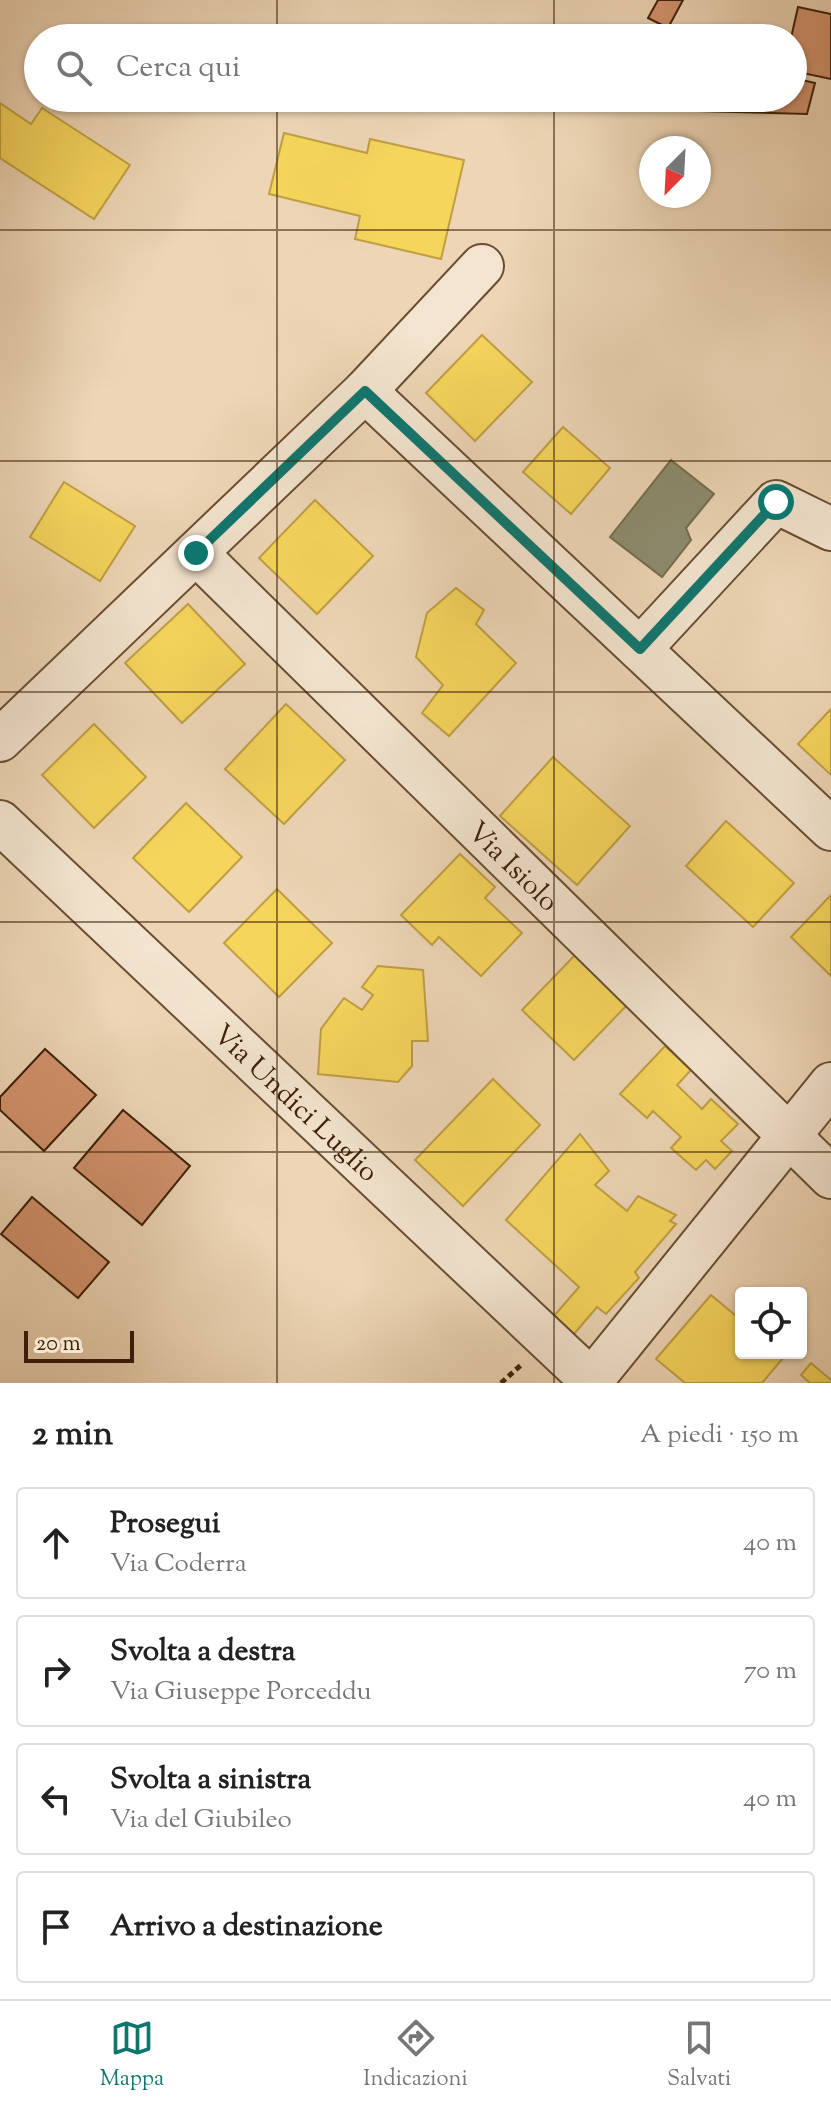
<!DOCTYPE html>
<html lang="it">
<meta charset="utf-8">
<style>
body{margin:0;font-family:"Sorts Mill Goudy",serif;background:#f2f2f2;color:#222}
.controls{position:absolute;right:24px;bottom:24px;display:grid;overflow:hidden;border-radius:8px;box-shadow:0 2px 6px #0004}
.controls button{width:72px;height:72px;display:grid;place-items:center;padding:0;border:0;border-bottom:2px solid #e0e0e0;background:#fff;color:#222;font:40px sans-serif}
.compass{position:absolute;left:639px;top:136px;width:72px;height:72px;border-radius:50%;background:#fff;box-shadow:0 2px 6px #0004;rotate:204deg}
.scale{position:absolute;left:24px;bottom:20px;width:110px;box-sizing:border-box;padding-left:8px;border:4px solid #3d2007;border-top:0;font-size:22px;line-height:28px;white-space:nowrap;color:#3d2007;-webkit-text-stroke:6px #f3e4cf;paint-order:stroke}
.stop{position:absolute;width:24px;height:24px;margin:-18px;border:6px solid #0f766e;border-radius:50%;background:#fff}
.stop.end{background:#0f766e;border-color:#fff;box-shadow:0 2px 8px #0008}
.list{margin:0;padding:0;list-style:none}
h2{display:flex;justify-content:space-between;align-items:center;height:104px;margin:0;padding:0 32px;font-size:34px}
h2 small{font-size:26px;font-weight:400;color:#767676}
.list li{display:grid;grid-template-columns:52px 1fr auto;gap:24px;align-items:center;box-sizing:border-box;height:112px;margin:0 16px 16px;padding:0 16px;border:2px solid #e0e0e0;border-radius:8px}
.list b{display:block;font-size:30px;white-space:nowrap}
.list p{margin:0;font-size:26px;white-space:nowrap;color:#767676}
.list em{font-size:26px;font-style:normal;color:#767676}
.icon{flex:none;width:44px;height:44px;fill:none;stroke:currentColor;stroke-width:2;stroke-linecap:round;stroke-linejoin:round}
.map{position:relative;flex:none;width:831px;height:1383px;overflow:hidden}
.search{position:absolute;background:#fff;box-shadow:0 2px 6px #0004;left:24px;right:24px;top:24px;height:88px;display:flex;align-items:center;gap:20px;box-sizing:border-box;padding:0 28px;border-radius:44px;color:#767676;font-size:30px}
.sheet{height:616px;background:#fff}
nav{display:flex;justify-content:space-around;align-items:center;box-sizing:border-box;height:112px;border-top:2px solid #e0e0e0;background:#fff;font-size:22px;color:#767676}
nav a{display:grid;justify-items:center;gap:4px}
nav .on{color:#0f766e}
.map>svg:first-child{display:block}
.homes{fill:#f6d55c;stroke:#be9f42;stroke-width:2}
.industry{fill:#8c8c6e;stroke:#746c4f;stroke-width:2}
.building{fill:#d2936e;stroke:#3d2007;stroke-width:2}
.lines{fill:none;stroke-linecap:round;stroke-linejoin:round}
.street-casing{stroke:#694d32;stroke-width:46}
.path{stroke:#3d2007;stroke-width:5;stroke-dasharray:6 4;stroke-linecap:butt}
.street{stroke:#f3e4cf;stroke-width:42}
.route{stroke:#0f766e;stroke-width:10}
.grid{fill:none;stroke:#3d2007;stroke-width:2;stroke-opacity:0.55}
.labels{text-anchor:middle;stroke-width:8;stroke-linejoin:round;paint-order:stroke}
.street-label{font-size:28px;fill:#3d2007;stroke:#f3e4cf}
</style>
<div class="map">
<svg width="831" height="1383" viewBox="0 0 831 1383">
<rect width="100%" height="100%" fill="#edd5b5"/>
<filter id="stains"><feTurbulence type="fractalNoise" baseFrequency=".0025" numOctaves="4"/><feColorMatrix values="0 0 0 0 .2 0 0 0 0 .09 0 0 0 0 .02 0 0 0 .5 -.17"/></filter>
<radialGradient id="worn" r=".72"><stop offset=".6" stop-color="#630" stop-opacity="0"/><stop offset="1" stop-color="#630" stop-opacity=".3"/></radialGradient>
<!-- homes -->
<g class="homes">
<path d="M0 103 31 124 42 108 130 165 94 219 0 158Z"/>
<path d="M284 133 367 153 370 139 464 160 441 259 355 239 360 216 269 194Z"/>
<path d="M482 335 532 382 475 441 426 393Z"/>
<path d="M563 427 610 468 571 514 523 472Z"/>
<path d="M64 482 135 526 100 581 30 537Z"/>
<path d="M315 500 373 556 317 614 259 558Z"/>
<path d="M456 588 484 610 476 624 516 663 449 736 422 713 443 685 416 657 427 613Z"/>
<path d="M188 604 245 664 182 723 125 663Z"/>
<path d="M286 704 345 760 284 824 225 769Z"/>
<path d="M831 709V775L798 744Z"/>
<path d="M94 724 146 777 94 828 42 775Z"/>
<path d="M553 757 630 826 577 885 500 816Z"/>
<path d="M186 803 242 857 189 912 133 858Z"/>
<path d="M726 821 794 883 753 927 686 866Z"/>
<path d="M460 854 495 887 485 898 522 933 481 976 439 937 432 945 401 915Z"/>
<path d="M277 889 332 943 279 997 224 943Z"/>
<path d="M831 895V976L791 937Z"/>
<path d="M577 953 629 1003 574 1060 522 1010Z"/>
<path d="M378 966 423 970 428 1041H412V1066L398 1082 318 1074 321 1029 344 998 362 1010 373 995 362 987Z"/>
<path d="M665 1046 691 1070 677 1085 702 1109 711 1099 738 1124 721 1141 732 1151 715 1169 706 1160 696 1170 671 1148 681 1137 653 1111 647 1118 620 1094Z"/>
<path d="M493 1079 540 1125 463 1206 415 1160Z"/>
<path d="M580 1134 609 1171 595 1185 627 1211 638 1196 676 1215 670 1221 676 1224 635 1272 639 1278 606 1314 597 1307 574 1334 554 1316 579 1287 506 1220Z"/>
<path d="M711 1295 741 1320V1353H780L784 1357 762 1383H685L656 1359Z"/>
<path d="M811 1363 831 1380V1383H810L801 1375Z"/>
</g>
<!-- industry -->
<path class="industry" d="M671 460 714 494 686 528 691 540 662 577 610 537Z"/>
<!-- building -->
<g class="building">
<path d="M658 0H683L668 28 648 18Z"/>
<path d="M798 7 831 14V79L793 71 791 38Z"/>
<path d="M793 78 815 83 807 114 584 108 590 98H793Z"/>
<path d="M45 1049 96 1095 44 1151 0 1110V1097Z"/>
<path d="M123 1110 190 1166 142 1225 74 1168Z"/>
<path d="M32 1197 109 1262 78 1298 1 1234Z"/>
</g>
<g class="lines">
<defs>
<g id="street">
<path d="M365 391 831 829"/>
<path id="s1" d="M196 553 831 1177"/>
<path d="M640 649 776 502 831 529"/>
<path d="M0 740 365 391 482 266"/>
<path id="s2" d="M0 822 594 1383"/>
<path d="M591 1381 831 1084"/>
</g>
</defs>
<!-- street casing -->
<use href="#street" class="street-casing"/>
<!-- path -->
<path class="path" d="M501 1383 521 1365"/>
<!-- street -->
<use href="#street" class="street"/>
</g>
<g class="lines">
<!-- route -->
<path class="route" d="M196 553 365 391 640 649 776 502"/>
</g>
<!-- grid -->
<path class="grid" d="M277 0V38M554 0V38M277 98V1383M554 98V1383M0 230H831M0 461H831M0 692H831M0 922H831M0 1152H831"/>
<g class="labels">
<!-- street labels -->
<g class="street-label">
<text dy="10" stroke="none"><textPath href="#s1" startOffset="446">Via Isiolo</textPath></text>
<text dy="10" stroke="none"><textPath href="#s2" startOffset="408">Via Undici Luglio</textPath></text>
</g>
</g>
<rect width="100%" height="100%" filter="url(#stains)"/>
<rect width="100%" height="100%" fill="url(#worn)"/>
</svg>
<div class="controls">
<button><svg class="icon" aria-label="locate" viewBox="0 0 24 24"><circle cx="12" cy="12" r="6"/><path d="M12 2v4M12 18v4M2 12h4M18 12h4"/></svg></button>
</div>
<svg class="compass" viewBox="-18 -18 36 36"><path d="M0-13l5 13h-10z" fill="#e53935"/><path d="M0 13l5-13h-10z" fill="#767676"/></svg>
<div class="scale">20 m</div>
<div class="stop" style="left:776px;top:502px"></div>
<div class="stop end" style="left:196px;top:553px"></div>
<div class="search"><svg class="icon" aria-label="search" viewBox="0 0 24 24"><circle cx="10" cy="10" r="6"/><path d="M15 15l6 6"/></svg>Cerca qui</div>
</div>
<section class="sheet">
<h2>2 min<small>A piedi · 150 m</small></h2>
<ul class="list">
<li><svg class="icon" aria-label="ahead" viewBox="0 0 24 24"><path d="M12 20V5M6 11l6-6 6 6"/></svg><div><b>Prosegui</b><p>Via Coderra</p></div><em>40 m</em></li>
<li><svg class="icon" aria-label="right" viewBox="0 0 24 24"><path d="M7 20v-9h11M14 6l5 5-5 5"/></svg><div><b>Svolta a destra</b><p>Via Giuseppe Porceddu</p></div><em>70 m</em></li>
<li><svg class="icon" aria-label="left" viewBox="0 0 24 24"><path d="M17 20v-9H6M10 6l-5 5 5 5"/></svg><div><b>Svolta a sinistra</b><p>Via del Giubileo</p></div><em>40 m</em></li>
<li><svg class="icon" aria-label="arrive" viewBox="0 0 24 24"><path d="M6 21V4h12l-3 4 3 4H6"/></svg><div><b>Arrivo a destinazione</b></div></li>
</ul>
</section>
<nav>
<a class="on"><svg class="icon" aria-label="map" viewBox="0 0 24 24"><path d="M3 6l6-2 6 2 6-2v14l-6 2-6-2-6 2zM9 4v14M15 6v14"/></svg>Mappa</a>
<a><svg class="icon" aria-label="directions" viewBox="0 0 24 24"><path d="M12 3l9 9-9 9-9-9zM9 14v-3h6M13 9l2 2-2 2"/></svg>Indicazioni</a>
<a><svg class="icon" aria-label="saved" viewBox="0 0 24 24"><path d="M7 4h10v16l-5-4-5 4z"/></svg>Salvati</a>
</nav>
